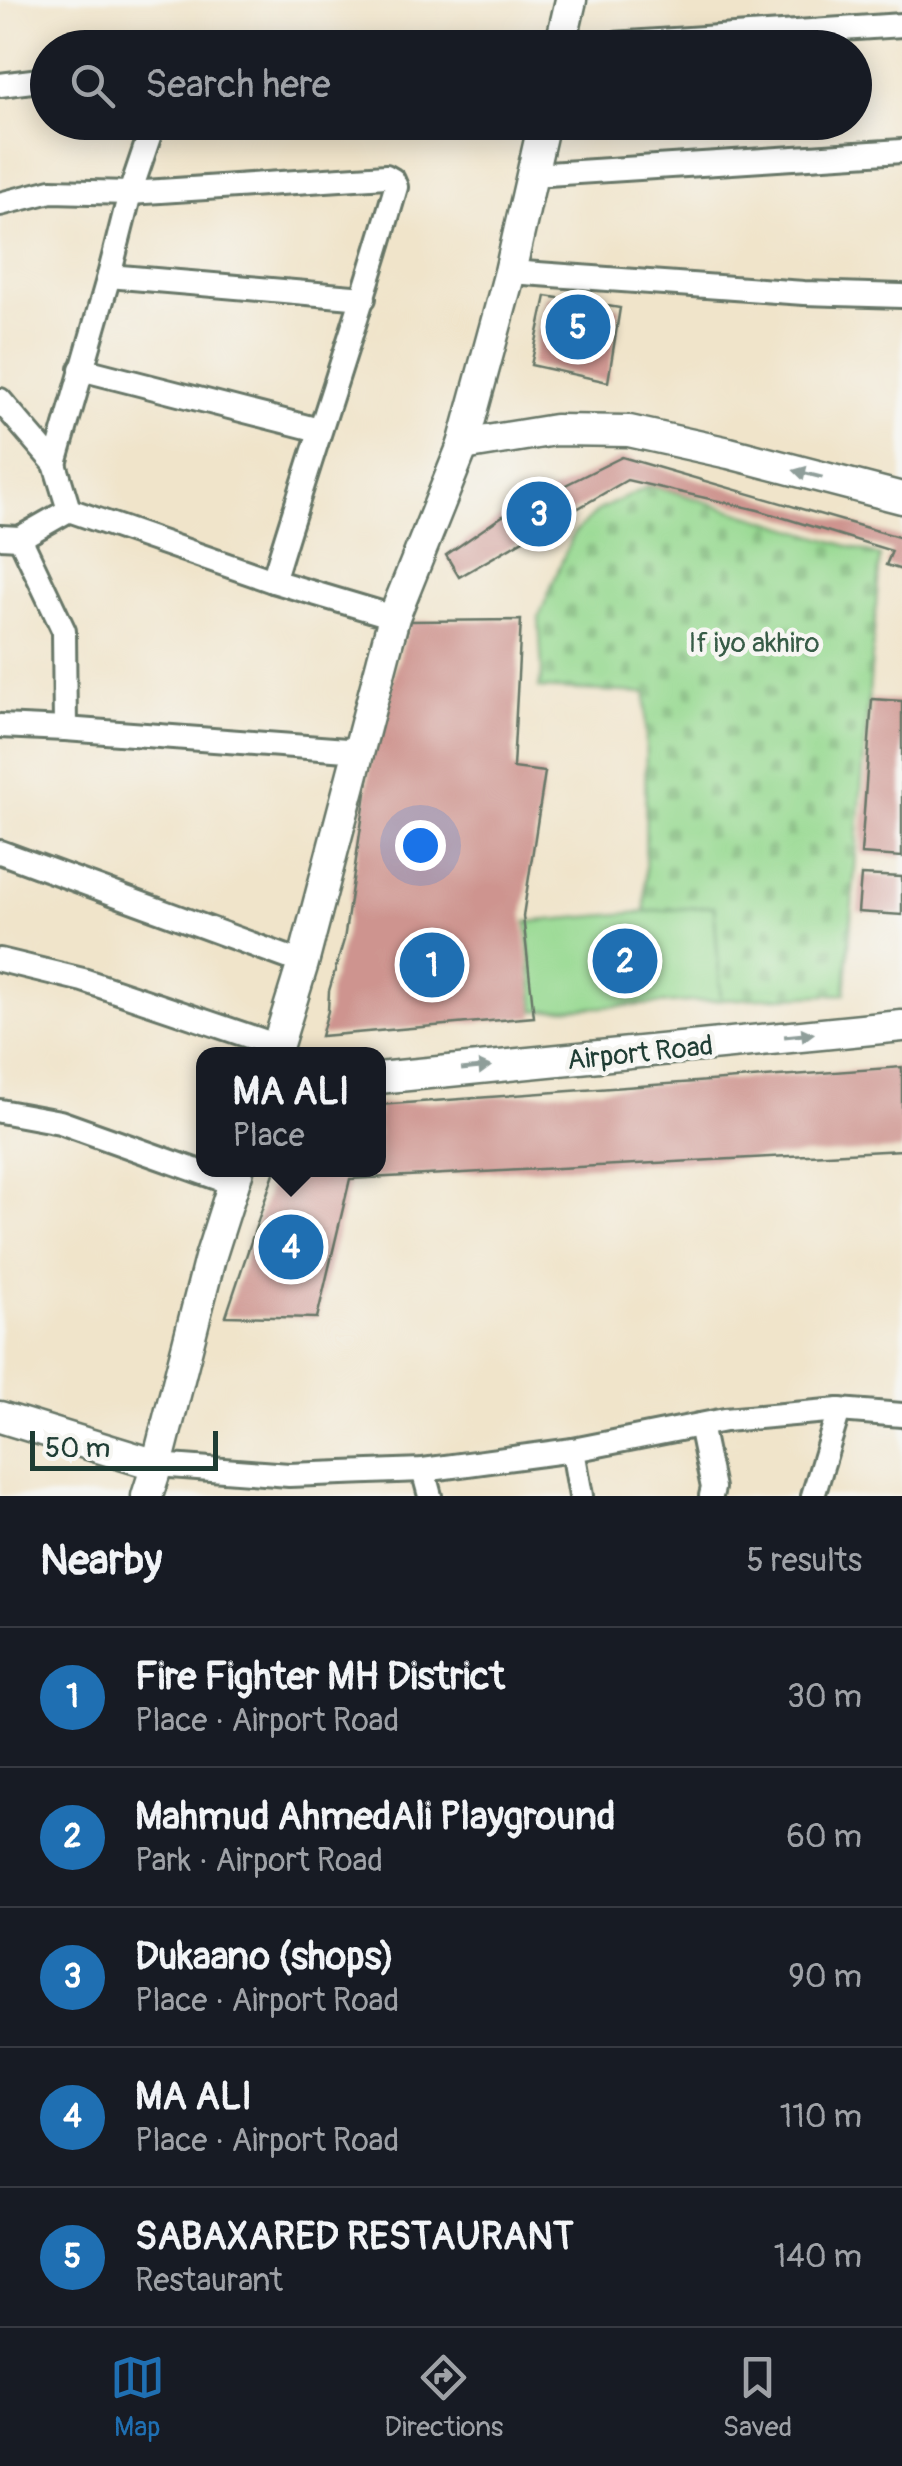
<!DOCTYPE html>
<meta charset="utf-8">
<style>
body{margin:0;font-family:Pangolin,sans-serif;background:#20242c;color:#f1f3f6}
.scale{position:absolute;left:30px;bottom:25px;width:188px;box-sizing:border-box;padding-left:10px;border:5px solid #1f3d34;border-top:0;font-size:28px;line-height:35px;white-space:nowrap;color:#1f3d34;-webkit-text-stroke:8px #f6f6f2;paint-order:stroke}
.you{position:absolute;left:420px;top:845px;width:35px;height:35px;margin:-25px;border:8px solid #fff;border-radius:50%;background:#1a73e8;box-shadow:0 0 0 15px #1a73e833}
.badge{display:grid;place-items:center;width:65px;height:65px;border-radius:50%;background:#1f6fb2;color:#fff;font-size:32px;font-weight:700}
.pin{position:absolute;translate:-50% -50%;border:5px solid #fff;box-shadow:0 2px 10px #0006}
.popup{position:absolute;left:196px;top:1047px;width:190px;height:130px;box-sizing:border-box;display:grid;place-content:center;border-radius:20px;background:#171b24;filter:drop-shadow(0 2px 8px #0005);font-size:32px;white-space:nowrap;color:#9ea1a6}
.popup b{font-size:38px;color:#f1f3f6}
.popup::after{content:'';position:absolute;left:50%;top:100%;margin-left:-20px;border:20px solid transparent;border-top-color:#171b24}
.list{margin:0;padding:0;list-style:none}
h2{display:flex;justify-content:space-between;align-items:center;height:130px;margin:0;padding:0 40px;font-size:42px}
h2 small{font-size:32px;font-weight:400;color:#9ea1a6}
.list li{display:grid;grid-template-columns:65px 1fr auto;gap:30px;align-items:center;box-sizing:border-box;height:140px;padding:0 40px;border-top:2px solid #363941}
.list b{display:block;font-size:38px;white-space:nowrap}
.list p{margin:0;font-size:32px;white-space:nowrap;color:#9ea1a6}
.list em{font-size:32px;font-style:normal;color:#9ea1a6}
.icon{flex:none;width:55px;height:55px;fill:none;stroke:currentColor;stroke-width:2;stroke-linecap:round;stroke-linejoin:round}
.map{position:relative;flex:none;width:902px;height:1496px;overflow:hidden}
.search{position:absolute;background:#171b24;box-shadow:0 5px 25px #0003;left:30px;right:30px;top:30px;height:110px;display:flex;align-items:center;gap:25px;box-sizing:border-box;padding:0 35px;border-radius:55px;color:#9ea1a6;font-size:38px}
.sheet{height:830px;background:#171b24}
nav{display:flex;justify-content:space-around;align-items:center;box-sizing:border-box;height:140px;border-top:2px solid #363941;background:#171b24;font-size:28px;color:#9ea1a6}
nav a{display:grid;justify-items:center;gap:5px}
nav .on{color:#1f6fb2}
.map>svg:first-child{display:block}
.cemetery{fill:url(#cemetery-stones);stroke:#5b8b62;stroke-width:2.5}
.green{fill:#97d991;stroke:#5b8b62;stroke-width:2.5}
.building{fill:#ce948f}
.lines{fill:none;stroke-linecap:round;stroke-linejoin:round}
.street-casing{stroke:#687768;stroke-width:28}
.secondary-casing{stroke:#687768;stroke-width:35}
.street{stroke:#fff;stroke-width:22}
.secondary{stroke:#fff;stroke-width:30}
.oneway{fill:#8f9e9a}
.labels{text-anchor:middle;stroke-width:9;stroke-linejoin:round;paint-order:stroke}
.park-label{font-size:28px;fill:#375c47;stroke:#f6f6f2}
.street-label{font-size:28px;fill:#1f3d34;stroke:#f6f6f2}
</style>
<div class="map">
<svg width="902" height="1496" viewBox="0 0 902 1496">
<defs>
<pattern id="cemetery-stones" width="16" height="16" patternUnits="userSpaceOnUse" patternTransform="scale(2.5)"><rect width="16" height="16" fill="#97d991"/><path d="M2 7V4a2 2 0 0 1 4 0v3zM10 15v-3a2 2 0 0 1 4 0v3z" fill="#82bb7e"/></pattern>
</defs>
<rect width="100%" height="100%" fill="#f6f6f2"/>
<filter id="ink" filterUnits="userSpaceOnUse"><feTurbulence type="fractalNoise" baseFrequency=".01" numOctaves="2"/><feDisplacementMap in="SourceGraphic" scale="20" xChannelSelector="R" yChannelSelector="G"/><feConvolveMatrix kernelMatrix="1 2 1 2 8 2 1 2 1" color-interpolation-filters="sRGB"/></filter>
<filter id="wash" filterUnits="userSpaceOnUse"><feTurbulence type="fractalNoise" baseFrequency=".0048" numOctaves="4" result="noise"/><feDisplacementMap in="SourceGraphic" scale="40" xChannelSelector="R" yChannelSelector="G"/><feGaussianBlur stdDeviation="2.25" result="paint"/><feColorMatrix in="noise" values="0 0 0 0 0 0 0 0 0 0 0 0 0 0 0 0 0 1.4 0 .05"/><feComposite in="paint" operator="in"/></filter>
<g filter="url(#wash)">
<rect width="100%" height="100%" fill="#f0e4ca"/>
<!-- cemetery -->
<path class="cemetery" d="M651 485 880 556 845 994 721 1000 714 906 645 912 646 693 539 688 542 672 539 617 573 534 599 510Z"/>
<!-- green -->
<path class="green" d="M714 906 721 1000 535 1011 527 922Z"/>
<g id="blocks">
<!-- building -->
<g class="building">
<path d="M546 296 620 308 608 382 531 365Z"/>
<path d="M622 457 902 538V570L886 565 892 551 758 510 627 480 459 577 446 555 501 517Z"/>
<path d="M521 620 513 768 545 772 523 916 534 1017 321 1036 328 1011 329 991 344 940 373 746 410 621Z"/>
<path d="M872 699 902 701V857L861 854Z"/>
<path d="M861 875 902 877V915L858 912Z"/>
<path d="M902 1067V1150L350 1179 317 1318 226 1316 275 1170H378V1105Z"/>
</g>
</g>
</g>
<g filter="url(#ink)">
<use href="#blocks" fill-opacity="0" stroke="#687768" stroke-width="2.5"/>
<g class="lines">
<defs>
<g id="street">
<path d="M552 48 902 25"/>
<path d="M0 85 48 79"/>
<path d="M532 175 902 151"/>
<path d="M0 204 51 191 130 193 386 176 393 180 396 187C358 319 313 449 273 581"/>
<path d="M510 272 804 293 902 296"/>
<path d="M109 276 364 298"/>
<path d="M81 369 319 430"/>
<path d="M0 400 55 464 69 510"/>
<path d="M55 464 109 276 130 193 154 122"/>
<path d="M0 537 20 538 69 510 273 581 394 617"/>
<path d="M20 538 64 631 65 729"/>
<path d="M0 726 65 729 360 751"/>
<path d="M0 852 303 963"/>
<path d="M0 960 83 980 278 1046"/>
<path d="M0 1111 60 1122 234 1184"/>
<path d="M700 1425 713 1488 711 1496"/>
<path d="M573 1450 581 1496"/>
<path d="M157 1465 289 1475 423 1470 573 1450 725 1420 839 1410 902 1415"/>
<path d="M423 1470 430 1496"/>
<path d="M813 1496 839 1410"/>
</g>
<g id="secondary">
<path d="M560 48 571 0"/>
<path d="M463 445 555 430 629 431 729 453 902 498"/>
<path d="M275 1054 303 963 394 617 463 445 510 272 544 122"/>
<path d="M378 1078 902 1026"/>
<path d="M0 1417 157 1465"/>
<path d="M147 1496 157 1465 210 1258 238 1170"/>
</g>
</defs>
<!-- street casing -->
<use href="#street" class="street-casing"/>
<!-- secondary casing -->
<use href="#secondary" class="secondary-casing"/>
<!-- street -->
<use href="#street" class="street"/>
<!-- secondary -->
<use href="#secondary" class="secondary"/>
</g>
<!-- one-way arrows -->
<defs><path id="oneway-solid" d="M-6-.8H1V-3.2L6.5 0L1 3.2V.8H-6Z" transform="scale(2.5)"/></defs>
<g class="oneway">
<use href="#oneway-solid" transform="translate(808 474) rotate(-166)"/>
<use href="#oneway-solid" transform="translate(799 1035) rotate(-6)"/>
<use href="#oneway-solid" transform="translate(476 1068) rotate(-6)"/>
</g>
</g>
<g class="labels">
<!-- park labels -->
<g class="park-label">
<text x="754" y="652">If iyo akhiro</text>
</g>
<!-- street labels -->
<g class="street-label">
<text transform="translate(640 1052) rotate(-6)" y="10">Airport Road</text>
</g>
</g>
</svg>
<div class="scale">50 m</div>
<div class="you"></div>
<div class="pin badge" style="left:432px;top:965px">1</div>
<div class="pin badge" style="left:625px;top:961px">2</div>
<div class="pin badge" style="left:539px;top:514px">3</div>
<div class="pin badge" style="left:291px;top:1247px">4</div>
<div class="popup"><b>MA ALI</b>Place</div>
<div class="pin badge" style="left:578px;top:327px">5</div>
<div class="search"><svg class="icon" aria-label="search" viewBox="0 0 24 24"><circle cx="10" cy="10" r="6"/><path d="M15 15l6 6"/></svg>Search here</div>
</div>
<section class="sheet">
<h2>Nearby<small>5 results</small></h2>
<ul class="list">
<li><span class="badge">1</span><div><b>Fire Fighter MH District</b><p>Place · Airport Road</p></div><em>30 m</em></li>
<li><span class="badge">2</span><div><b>Mahmud AhmedAli Playground</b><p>Park · Airport Road</p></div><em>60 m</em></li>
<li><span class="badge">3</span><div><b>Dukaano (shops)</b><p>Place · Airport Road</p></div><em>90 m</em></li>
<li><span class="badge">4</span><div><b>MA ALI</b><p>Place · Airport Road</p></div><em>110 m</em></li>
<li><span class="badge">5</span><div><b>SABAXARED RESTAURANT</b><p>Restaurant</p></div><em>140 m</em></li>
</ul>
</section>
<nav>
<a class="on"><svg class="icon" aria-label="map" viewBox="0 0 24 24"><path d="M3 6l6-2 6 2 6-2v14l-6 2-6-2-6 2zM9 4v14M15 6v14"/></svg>Map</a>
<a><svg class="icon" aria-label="directions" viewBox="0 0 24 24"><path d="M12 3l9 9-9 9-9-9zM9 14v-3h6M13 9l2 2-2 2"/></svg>Directions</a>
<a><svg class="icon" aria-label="saved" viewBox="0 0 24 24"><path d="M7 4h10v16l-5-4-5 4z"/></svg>Saved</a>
</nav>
